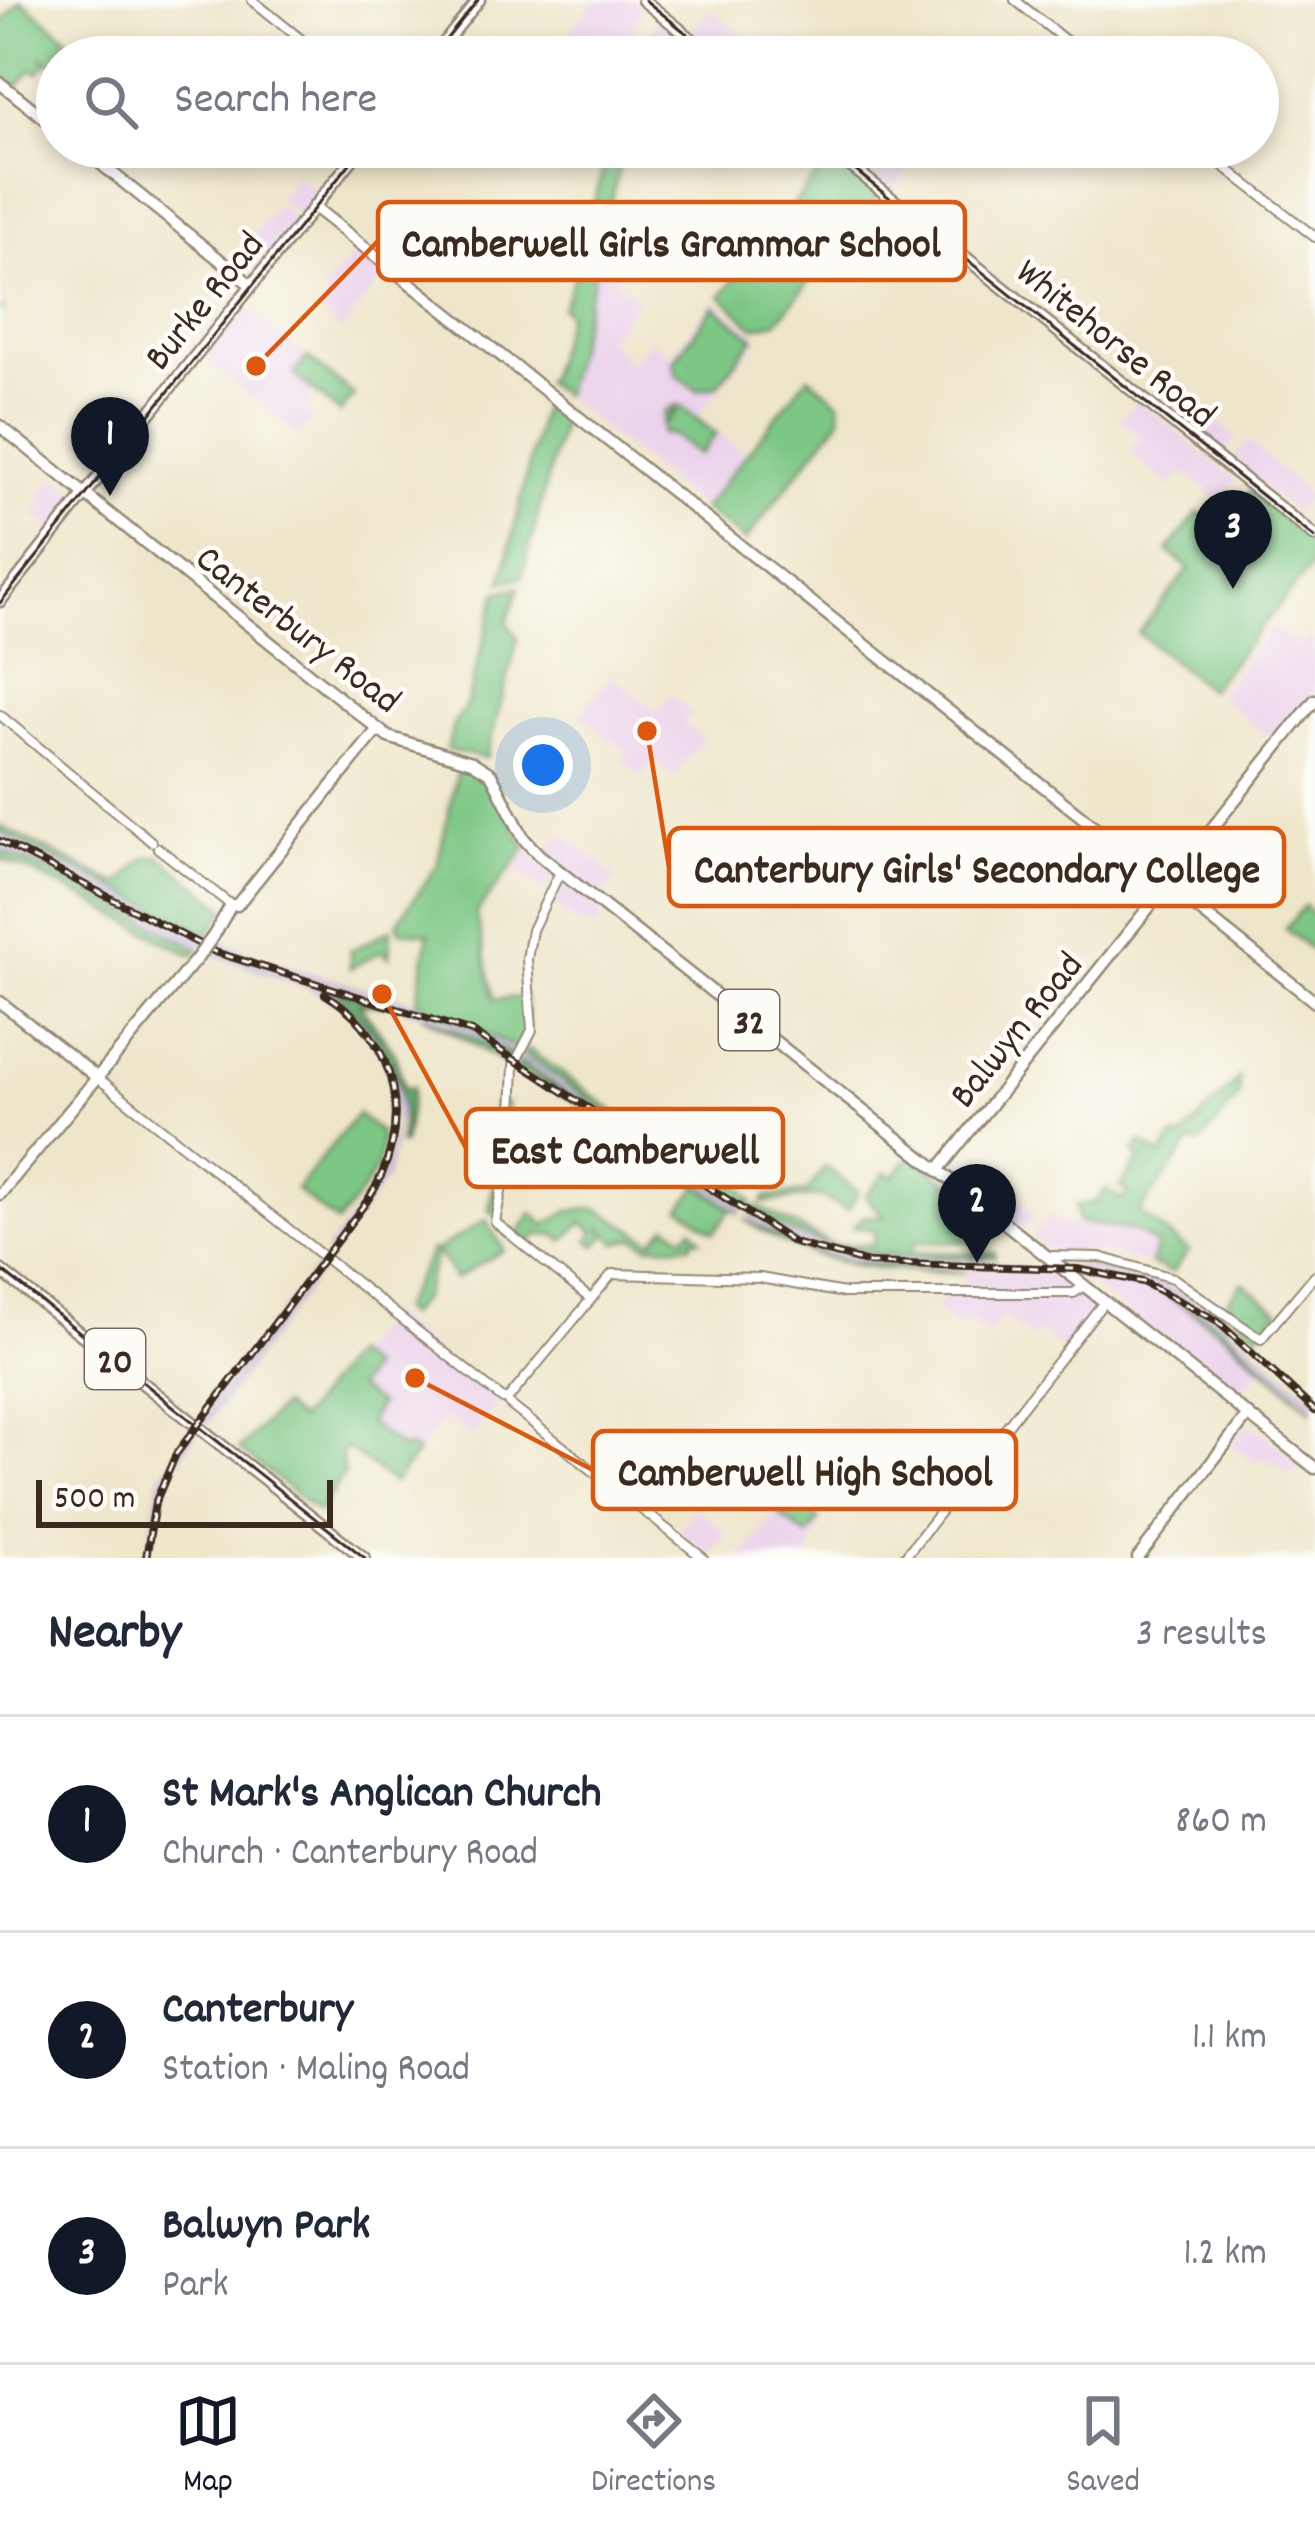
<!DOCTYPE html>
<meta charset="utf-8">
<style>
body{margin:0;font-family:Dekko,sans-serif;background:#f2f2f3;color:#1f2937}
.scale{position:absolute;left:36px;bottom:30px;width:297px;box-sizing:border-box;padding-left:12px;border:6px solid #3b2a1e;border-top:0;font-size:33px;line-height:42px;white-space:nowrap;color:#3b2a1e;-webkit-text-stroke:9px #fdfcf7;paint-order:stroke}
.you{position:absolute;left:543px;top:765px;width:42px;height:42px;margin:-30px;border:9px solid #fff;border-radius:50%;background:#1a73e8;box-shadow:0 0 0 18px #1a73e833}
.badge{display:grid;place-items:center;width:78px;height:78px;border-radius:50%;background:#111827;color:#fff;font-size:39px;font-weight:700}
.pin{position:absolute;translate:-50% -99px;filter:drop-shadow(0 3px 6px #0008)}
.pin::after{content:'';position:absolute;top:63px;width:42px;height:36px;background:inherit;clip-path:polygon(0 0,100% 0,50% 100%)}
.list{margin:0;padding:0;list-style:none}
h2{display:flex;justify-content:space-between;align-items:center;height:156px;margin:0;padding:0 48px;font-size:51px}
h2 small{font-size:39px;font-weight:400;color:#747a83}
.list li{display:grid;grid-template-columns:78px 1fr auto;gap:36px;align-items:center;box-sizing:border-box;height:216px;padding:0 48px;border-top:3px solid #e0e1e3}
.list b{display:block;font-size:45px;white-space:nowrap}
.list p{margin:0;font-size:39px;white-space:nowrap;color:#747a83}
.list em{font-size:39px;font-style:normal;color:#747a83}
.icon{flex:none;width:66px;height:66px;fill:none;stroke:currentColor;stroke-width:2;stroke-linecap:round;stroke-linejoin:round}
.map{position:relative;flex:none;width:1315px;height:1558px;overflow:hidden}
.search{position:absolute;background:#fff;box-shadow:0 6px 18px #0003;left:36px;right:36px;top:36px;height:132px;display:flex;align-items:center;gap:30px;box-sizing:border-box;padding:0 42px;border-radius:66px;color:#747a83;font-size:45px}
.sheet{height:804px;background:#fff}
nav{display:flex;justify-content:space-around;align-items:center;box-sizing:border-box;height:168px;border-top:3px solid #e0e1e3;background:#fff;font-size:33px;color:#747a83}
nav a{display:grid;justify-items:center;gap:6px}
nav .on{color:#111827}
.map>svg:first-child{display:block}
.built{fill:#ebd1eb}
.industrial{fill:#cbbfd5}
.green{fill:#7dc785;stroke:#5c7852;stroke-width:3}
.forest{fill:#66ac72;stroke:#506b48;stroke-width:3}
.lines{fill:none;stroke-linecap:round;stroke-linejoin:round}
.stream{stroke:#3eafb6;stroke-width:3}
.minor-casing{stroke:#948874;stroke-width:12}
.major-casing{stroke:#948874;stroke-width:15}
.minor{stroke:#fff;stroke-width:8}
.major{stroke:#fff;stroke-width:10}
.tram{stroke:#3b2a1e;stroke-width:3}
.rail-casing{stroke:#3b2a1e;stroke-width:8}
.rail{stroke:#fdfcf7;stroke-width:3;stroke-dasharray:9;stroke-linecap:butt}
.major-bridge-casing{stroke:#948874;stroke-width:15;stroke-linecap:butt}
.major-bridge{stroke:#fff;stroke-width:10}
.labels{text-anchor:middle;stroke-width:9;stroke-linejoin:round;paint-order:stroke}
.shield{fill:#fdfcf7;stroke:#75695f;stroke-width:3}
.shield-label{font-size:36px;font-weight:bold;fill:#3b2a1e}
.street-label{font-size:39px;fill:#3b2a1e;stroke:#fdfcf7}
.leader{fill:none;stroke:#df570d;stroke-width:4.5}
.callout-dot{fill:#df570d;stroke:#fdfcf7;stroke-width:4.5}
.callout{fill:#fdfcf7;stroke:#df570d;stroke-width:4.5}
.callout-label{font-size:42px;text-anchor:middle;font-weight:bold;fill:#3b2a1e}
</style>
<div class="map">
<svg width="1315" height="1558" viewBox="0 0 1315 1558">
<rect width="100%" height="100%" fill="#fdfcf7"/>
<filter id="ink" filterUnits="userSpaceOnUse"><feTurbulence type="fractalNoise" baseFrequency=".00833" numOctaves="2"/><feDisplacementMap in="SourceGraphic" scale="24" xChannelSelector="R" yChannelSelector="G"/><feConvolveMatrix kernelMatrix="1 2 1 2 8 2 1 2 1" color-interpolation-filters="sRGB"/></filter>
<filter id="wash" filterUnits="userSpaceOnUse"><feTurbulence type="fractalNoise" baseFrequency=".004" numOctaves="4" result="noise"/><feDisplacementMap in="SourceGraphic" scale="48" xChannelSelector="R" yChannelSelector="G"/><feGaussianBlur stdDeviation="2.7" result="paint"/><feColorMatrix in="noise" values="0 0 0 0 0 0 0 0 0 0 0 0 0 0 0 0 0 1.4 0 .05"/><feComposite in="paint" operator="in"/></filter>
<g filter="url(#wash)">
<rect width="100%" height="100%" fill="#eee6ca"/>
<!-- built -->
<g class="built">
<path d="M595 0H634L642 7 623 57H600L570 32Z"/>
<path d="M710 9 753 43 741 57H726L692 31Z"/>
<path d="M656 15 708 57H646Z"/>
<path d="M802 147H821L829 154 811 177 791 161Z"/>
<path d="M854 147 877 153 882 148 909 170 892 191 847 155Z"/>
<path d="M296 175 318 193 300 215 278 199Z"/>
<path d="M277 205 296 220 251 272 234 260Z"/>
<path d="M359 247 388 271 341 330 319 312 330 298 323 291Z"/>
<path d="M608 259 621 273 615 281 639 299 607 339 630 364 650 340 671 355 715 301 759 337 697 416 746 454 703 509 561 395 597 265Z"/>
<path d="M244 306 307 357 294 374 315 391 302 408 314 418 300 436 203 358Z"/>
<path d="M1189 395 1236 439 1225 453 1173 415Z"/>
<path d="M1136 400 1236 480 1220 500 1183 472 1171 486 1130 452 1142 437 1120 420Z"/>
<path d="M1247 440 1309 496 1295 513 1232 462Z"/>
<path d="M55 477 78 495 51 529 34 514 44 502 39 497Z"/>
<path d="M1273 625 1301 647 1309 638 1315 643V693L1276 742 1217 696Z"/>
<path d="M611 676 657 712 671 695 692 711 683 724 703 739 673 777 653 761 641 775 621 759 627 751 580 715Z"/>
<path d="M562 833 616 877 600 897 544 854Z"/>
<path d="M527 851 555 873 544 892 514 868Z"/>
<path d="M560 877 601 910 598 929 576 923 548 901Z"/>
<path d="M959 1154 1035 1214 1023 1230 947 1169Z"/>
<path d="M1050 1215 1062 1225 1078 1222 1135 1231 1157 1246 1151 1264 1102 1252 1049 1251 1032 1237Z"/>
<path d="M966 1269 1060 1271 1101 1304 1064 1351 1039 1331 1032 1339 1003 1317 988 1335 965 1318 958 1326 938 1311 944 1289H966Z"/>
<path d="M1094 1272 1167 1294 1226 1335 1261 1368 1235 1399 1087 1281Z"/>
<path d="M387 1314 499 1402 471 1437 446 1417 417 1453 409 1446 404 1450 367 1423 379 1404 356 1387 354 1356Z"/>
<path d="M1248 1423 1301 1465 1293 1475 1261 1457 1255 1463 1231 1444Z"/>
<path d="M803 1479 821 1519 807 1558H740Z"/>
<path d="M695 1508 726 1533 709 1555 679 1531Z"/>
</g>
<!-- industrial -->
<g class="industrial">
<path d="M0 832 39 853 209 934 199 949 48 870 0 851Z"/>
<path d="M216 937 257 957 428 1005 516 1050 512 1056 443 1021 333 990 362 1014 386 1048 403 1107 388 1177 330 1257 324 1253 375 1186 387 1160 395 1124 388 1072 374 1043 342 1008 309 989 206 953Z"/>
<path d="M523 1054 684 1163 745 1207 740 1214 519 1061Z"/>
<path d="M752 1212 778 1229 841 1252 1030 1263 932 1265 1027 1271 847 1261 783 1240 747 1219Z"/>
<path d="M1066 1259 1143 1275 1201 1302 1315 1399V1409L1195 1308 1135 1281 1080 1271Z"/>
<path d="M318 1263 324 1266 316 1278 207 1425 199 1417Z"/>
<path d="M190 1429 196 1433 166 1484 145 1558 159 1480Z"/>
</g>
<!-- green -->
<g class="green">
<path d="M21 0 68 38 56 53V68L41 56 47 62 38 73 32 69 16 88 0 75V25Z"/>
<path d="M609 147H624L598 257 578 262Z"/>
<path d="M831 157 879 195 777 322 754 327 721 296Z"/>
<path d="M597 265 564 393 561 395 546 383 568 313 562 308 575 275Z"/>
<path d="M714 306 754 338 717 386 697 390 676 374 674 360Z"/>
<path d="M307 357 354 395 340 413 294 374Z"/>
<path d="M808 376 840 402V419L745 541 703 509Z"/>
<path d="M544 398 564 413 522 577 502 582Z"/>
<path d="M677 404 665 424 681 406 716 434 699 455 674 435 662 434 664 412Z"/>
<path d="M1250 491 1315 544V562L1209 690 1138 633 1189 569 1168 551 1198 512 1222 526Z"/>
<path d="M519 587 507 622 518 639 486 758 447 750 453 725 466 706 497 593Z"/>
<path d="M459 764C498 775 508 814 526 848L476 913 494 999 525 997 528 1028 518 1049 417 1001 429 933 401 931 397 923 437 866Z"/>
<path d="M0 826 119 885 145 858 160 856 226 908 209 934 0 832Z"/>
<path d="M0 851 48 870 199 949 192 955C126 923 69 885 0 859Z"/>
<path d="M1304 906 1315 915V953L1285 929Z"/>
<path d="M391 929 389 957 382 951 350 968V951Z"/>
<path d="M528 1049 719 1186 739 1185 752 1202 745 1207 523 1054Z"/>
<path d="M1239 1078V1095L1200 1144 1191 1142 1139 1212 1189 1251 1172 1273 1151 1264 1157 1246 1135 1231 1078 1222 1076 1205 1096 1202 1106 1189 1123 1200 1128 1193 1120 1187 1140 1158 1134 1152 1141 1142 1161 1156 1174 1137 1180 1140Z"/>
<path d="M497 1099 506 1104 509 1134 494 1214 489 1210 499 1149 493 1121Z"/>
<path d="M357 1114 379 1132C389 1164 356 1200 337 1223L296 1190Z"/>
<path d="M911 1154 994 1218 977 1226 970 1242H913L912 1252 995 1253V1257C905 1258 828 1260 749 1210L756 1206 833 1245H873L875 1230 853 1227 864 1216 884 1217 865 1196 886 1172 893 1177Z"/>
<path d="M825 1166 858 1192 848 1210 818 1196 762 1203 765 1197 807 1192Z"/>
<path d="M699 1185 731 1209 714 1232 681 1208Z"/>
<path d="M597 1208 653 1241 667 1225 684 1237 692 1228 701 1239H692L691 1245 649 1246 635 1238 617 1243 600 1226 606 1234 596 1246 589 1240 595 1232 582 1222 564 1241 556 1235H537L530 1244 518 1234 532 1213 545 1225 569 1211Z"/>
<path d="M744 1219 801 1248 847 1261 966 1272C886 1272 811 1268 744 1219Z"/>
<path d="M486 1220 504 1250 455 1279 437 1250Z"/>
<path d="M432 1249 437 1252 423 1297 407 1316 400 1310Z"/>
<path d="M1242 1282 1279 1311 1257 1334 1224 1305Z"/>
<path d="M1166 1295 1217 1323 1313 1411 1226 1335Z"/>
<path d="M351 1354 370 1369 356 1388 379 1404 368 1423 404 1450 408 1446 417 1453 393 1483 347 1448 341 1455 344 1473 319 1513 239 1449 281 1406 299 1420Z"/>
<path d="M796 1492 819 1520 807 1536 780 1515Z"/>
</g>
<!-- forest -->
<g class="forest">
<path d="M332 989 383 1005 359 1004 394 1052 405 1089 413 1087 404 1143 400 1144C413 1075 378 1034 332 989Z"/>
<path d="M423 1015 502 1050 512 1056 508 1065Z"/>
<path d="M519 1061 740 1214 588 1109 516 1069Z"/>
</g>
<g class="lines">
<!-- stream -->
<path class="stream" d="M0 309 5 308"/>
</g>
</g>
<g filter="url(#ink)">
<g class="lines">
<defs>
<g id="minor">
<path d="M252 0 323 57"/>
<path d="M1015 0 1086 57"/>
<path d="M1199 147 1315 237"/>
<path d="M0 715 152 842"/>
<path d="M158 848 231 905"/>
<path d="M560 872 532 930 527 959 532 1030 514 1065 511 1141 495 1222 588 1297"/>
<path d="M98 1078 503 1399"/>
<path d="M1048 1256 1100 1257 1173 1278 1261 1339 1315 1275"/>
<path d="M508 1399 612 1274 760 1278 844 1293H1074L1085 1285"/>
<path d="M509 1404 703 1558"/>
<path d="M904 1558 1104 1302"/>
</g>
<g id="major">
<path d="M643 0 714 57"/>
<path d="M433 57 479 0"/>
<path d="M0 83 57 128"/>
<path d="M80 147 251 285"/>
<path d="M827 147 1315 536"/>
<path d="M314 207 1315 1002"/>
<path d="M0 426 388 737 472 762 491 774 524 839 539 855 1315 1468"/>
<path d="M0 601 362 147"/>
<path d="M214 935 231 905H237L378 729"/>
<path d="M0 1002 98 1078"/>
<path d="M939 1169 1315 700"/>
<path d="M0 1194 198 957"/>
<path d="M0 1270 364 1558"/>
<path d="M1138 1558 1248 1415"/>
</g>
</defs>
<!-- minor casing -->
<use href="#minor" class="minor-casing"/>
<!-- major casing -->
<use href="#major" class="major-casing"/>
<!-- minor -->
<use href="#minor" class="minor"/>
<!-- major -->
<use href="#major" class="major"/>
<!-- tram -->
<g class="tram">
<path d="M645 0 716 57"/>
<path d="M432 57 478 0"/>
<path d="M826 147 1315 538"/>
<path d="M0 603 363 147"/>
<path d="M0 1269 365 1558"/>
</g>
<defs>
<g id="rail">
<path d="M0 841 215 952 472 1032 794 1243 869 1263 1077 1269 1143 1282 1216 1320 1315 1411"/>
<path d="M146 1558 155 1503 176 1454 367 1201C415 1130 401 1039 325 994"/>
</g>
</defs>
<!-- rail casing -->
<use href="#rail" class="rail-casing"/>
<!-- rail -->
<use href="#rail" class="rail"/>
<defs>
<path id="major-bridge" d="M198 957 214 935"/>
</defs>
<!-- major-bridge casing -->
<use href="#major-bridge" class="major-bridge-casing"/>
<!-- major-bridge -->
<use href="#major-bridge" class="major-bridge"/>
</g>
</g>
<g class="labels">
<!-- shield labels -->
<g class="shield">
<rect x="719" y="990" width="60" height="60" rx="9"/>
<rect x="85" y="1329" width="60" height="60" rx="9"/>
</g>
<g class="shield-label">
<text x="749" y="1033">32</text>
<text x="115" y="1372">20</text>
</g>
<!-- street labels -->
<g class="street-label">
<text transform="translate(202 299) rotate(-51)" y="14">Burke Road</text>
<text transform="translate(1118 341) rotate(39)" y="14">Whitehorse Road</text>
<text transform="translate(300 627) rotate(38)" y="14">Canterbury Road</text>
<text transform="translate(1014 1028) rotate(-51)" y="14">Balwyn Road</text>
</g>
</g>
<!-- callouts -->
<path class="leader" d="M256 366L378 241M647 731L669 867M382 994L466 1148M415 1378L593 1470"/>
<g class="callout-dot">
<circle cx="256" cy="366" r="12"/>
<circle cx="647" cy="731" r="12"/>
<circle cx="382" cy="994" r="12"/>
<circle cx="415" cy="1378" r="12"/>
</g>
<g class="callout">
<rect x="378" y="202" width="587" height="78" rx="12"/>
<rect x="669" y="828" width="615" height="78" rx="12"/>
<rect x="466" y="1109" width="317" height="78" rx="12"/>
<rect x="593" y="1431" width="423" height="78" rx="12"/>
</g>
<g class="callout-label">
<text x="671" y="256">Camberwell Girls Grammar School</text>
<text x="977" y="882">Canterbury Girls' Secondary College</text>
<text x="625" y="1163">East Camberwell</text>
<text x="805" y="1485">Camberwell High School</text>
</g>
</svg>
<div class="scale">500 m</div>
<div class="you"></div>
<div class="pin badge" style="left:110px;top:496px">1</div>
<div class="pin badge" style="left:977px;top:1263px">2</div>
<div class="pin badge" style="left:1233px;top:589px">3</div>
<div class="search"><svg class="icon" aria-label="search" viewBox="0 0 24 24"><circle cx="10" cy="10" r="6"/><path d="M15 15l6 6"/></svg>Search here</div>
</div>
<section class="sheet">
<h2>Nearby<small>3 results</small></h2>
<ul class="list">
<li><span class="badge">1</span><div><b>St Mark's Anglican Church</b><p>Church · Canterbury Road</p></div><em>860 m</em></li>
<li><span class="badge">2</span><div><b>Canterbury</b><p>Station · Maling Road</p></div><em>1.1 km</em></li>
<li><span class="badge">3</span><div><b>Balwyn Park</b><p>Park</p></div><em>1.2 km</em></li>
</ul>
</section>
<nav>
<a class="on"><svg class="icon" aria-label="map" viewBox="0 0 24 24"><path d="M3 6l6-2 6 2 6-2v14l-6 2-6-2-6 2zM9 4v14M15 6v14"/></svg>Map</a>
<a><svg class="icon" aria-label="directions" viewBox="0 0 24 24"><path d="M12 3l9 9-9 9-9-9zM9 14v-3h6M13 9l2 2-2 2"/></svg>Directions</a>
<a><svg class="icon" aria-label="saved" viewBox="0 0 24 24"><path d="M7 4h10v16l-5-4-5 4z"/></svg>Saved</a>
</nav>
